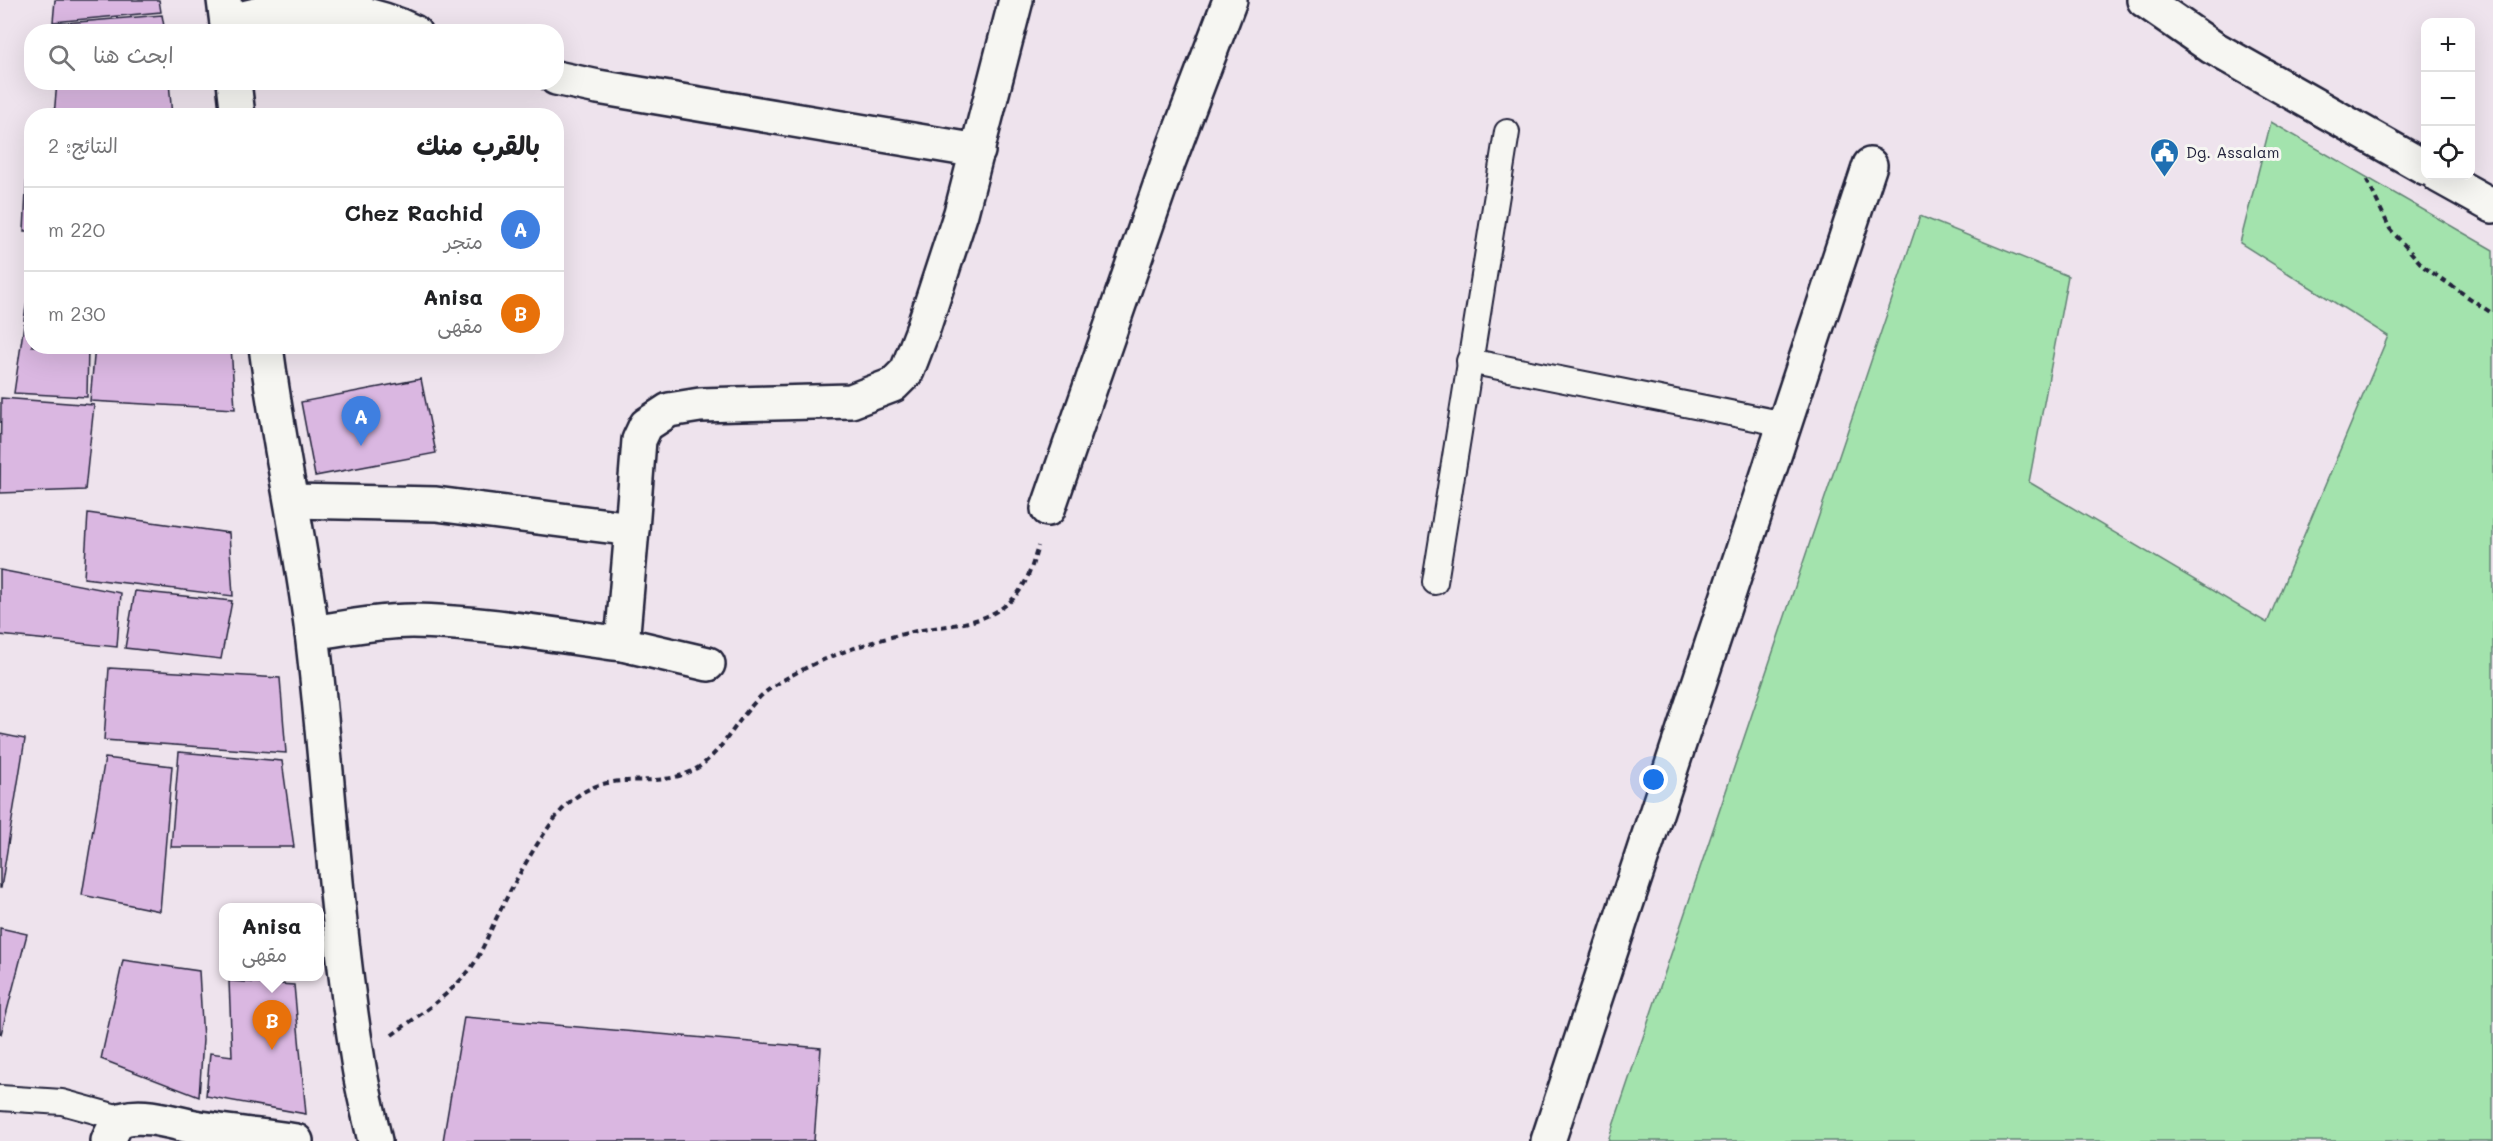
<!DOCTYPE html>
<html lang="ar">
<meta charset="utf-8">
<style>
body{margin:0;font-family:Mali,"Playpen Sans Arabic",sans-serif;background:#f2f2f2;color:#202124;direction:rtl}
.controls{position:absolute;right:18px;top:18px;display:grid;overflow:hidden;border-radius:12px;box-shadow:0 6px 24px #0002}
.controls button{width:54px;height:54px;display:grid;place-items:center;padding:0;border:0;border-bottom:2px solid #e0e0e0;background:#fff;color:#202124;font:30px sans-serif}
.you{position:absolute;left:1654px;top:780px;width:21px;height:21px;margin:-15px;border:4px solid #fff;border-radius:50%;background:#1a73e8;box-shadow:0 0 0 9px #1a73e833}
.badge{display:grid;place-items:center;width:39px;height:39px;border-radius:50%;background:#1f6fb2;color:#fff;font-size:20px;font-weight:700}
.pin{position:absolute;translate:-50% -50px;filter:drop-shadow(0 2px 3px #0008)}
.pin::after{content:'';position:absolute;top:32px;width:21px;height:18px;background:inherit;clip-path:polygon(0 0,100% 0,50% 100%)}
.popup{position:absolute;left:219px;top:903px;width:105px;height:78px;box-sizing:border-box;display:grid;place-content:center;border-radius:12px;background:#fff;filter:drop-shadow(0 2px 4px #0005);font-size:20px;white-space:nowrap;color:#757577}
.popup b{font-size:22px;color:#202124}
.popup::after{content:'';position:absolute;left:50%;top:100%;margin-left:-12px;border:12px solid transparent;border-top-color:#fff}
.list{margin:0;padding:0;list-style:none}
h2{display:flex;justify-content:space-between;align-items:center;height:78px;margin:0;padding:0 24px;font-size:26px}
h2 small{font-size:20px;font-weight:400;color:#757577}
.list li{display:grid;grid-template-columns:39px 1fr auto;gap:18px;align-items:center;box-sizing:border-box;height:84px;padding:0 24px;border-top:2px solid #e0e0e0}
.list b{display:block;font-size:22px;white-space:nowrap}
.list p{margin:0;font-size:20px;white-space:nowrap;color:#757577}
.list em{font-size:20px;font-style:normal;color:#757577}
.icon{flex:none;width:33px;height:33px;fill:none;stroke:currentColor;stroke-width:2;stroke-linecap:round;stroke-linejoin:round}
.map{position:relative;flex:none;width:2493px;height:1141px;overflow:hidden;direction:ltr}
.search{position:absolute;background:#fff;box-shadow:0 6px 24px #0002;left:24px;top:24px;width:540px;height:66px;display:flex;align-items:center;gap:15px;box-sizing:border-box;padding:0 21px;border-radius:24px;color:#757577;font-size:22px}
.panel{position:absolute;background:#fff;box-shadow:0 6px 24px #0002;left:24px;top:108px;width:540px;height:246px;border-radius:24px;direction:rtl}
.map>svg:first-child{display:block}
.green{fill:#a3e3ad;stroke:#628274;stroke-width:1.5}
.building{fill:#dab7e1;stroke:#22223b;stroke-width:1.5}
.lines{fill:none;stroke-linecap:round;stroke-linejoin:round}
.service-casing{stroke:#22223b;stroke-width:28}
.minor-casing{stroke:#22223b;stroke-width:38}
.tertiary-casing{stroke:#22223b;stroke-width:38}
.path{stroke:#22223b;stroke-width:4;stroke-dasharray:6 4.5;stroke-linecap:butt}
.service{stroke:#f6f6f2;stroke-width:24}
.minor{stroke:#f6f6f2;stroke-width:33}
.tertiary{stroke:#f6f6f2;stroke-width:33}
.labels{text-anchor:middle;stroke-width:6;stroke-linejoin:round;paint-order:stroke}
.poi-label{font-size:16px;fill:#22223b;stroke:#f6f6f2;text-anchor:start}
</style>
<div class="map">
<svg width="2493" height="1141" viewBox="0 0 2493 1141">
<rect width="100%" height="100%" fill="#eee3ed"/>
<filter id="ink" filterUnits="userSpaceOnUse"><feTurbulence type="fractalNoise" baseFrequency=".0167" numOctaves="2"/><feDisplacementMap in="SourceGraphic" scale="12" xChannelSelector="R" yChannelSelector="G"/><feConvolveMatrix kernelMatrix="1 2 1 2 8 2 1 2 1" color-interpolation-filters="sRGB"/></filter>
<g filter="url(#ink)">
<!-- green -->
<path class="green" d="M2271 122 2493 250V1141H1608L1920 216 2068 276 2029 482 2267 623 2388 336 2240 243Z"/>
<!-- building -->
<g class="building">
<path d="M55 0H159L161 12 53 22Z"/>
<path d="M162 15 165 32H55L54 24Z"/>
<path d="M57 82H169L172 116H54Z"/>
<path d="M28 153 32 154V231H24Z"/>
<path d="M32 268V321L24 320Z"/>
<path d="M24 324 32 325V346H88L87 397 14 393Z"/>
<path d="M95 346H231L235 409 90 401Z"/>
<path d="M421 379 436 453 315 476 301 402Z"/>
<path d="M1 398 94 405 85 490 0 493Z"/>
<path d="M88 513 229 533 233 596 84 578Z"/>
<path d="M0 570 121 593 117 647 0 635Z"/>
<path d="M135 591 232 601 221 659 125 648Z"/>
<path d="M109 668 280 678 286 753 104 740Z"/>
<path d="M0 734 25 739 1 888H0Z"/>
<path d="M179 752 282 761 294 847H171Z"/>
<path d="M105 758 172 766 160 911 82 895Z"/>
<path d="M0 928 27 934 1 1034H0Z"/>
<path d="M123 960 199 971 203 1040 199 1097 101 1059Z"/>
<path d="M229 981 294 985 306 1114 206 1096 210 1053 232 1056Z"/>
<path d="M464 1017 821 1048 814 1141H443Z"/>
</g>
<g class="lines">
<defs>
<g id="service">
<path d="M1469 361 1785 424"/>
<path d="M1435 582 1507 132"/>
<path d="M0 1098 62 1102 124 1119"/>
</g>
<g id="minor">
<path d="M2144 0 2212 47 2426 168"/>
<path d="M227 22C245 18 263 12 282 10 325 4 375 13 414 32"/>
<path d="M556 78 598 87 978 151"/>
<path d="M2439 176 2493 206"/>
<path d="M292 501 436 504 632 529 639 440 646 425 669 410 700 405 851 401 893 385 907 371 922 332 961 213 1016 0"/>
<path d="M1048 509 1168 163 1230 0"/>
<path d="M312 633C345 628 378 621 412 621 482 622 553 635 622 644L632 529"/>
<path d="M622 644 708 664"/>
<path d="M108 1141C112 1133 115 1122 124 1119 145 1113 174 1123 194 1127 228 1133 262 1136 296 1141"/>
<path d="M1548 1141 1870 165"/>
</g>
<g id="tertiary">
<path d="M224 0 228 32"/>
<path d="M234 82 238 116"/>
<path d="M266 346C278 443 300 537 312 633 329 775 335 919 358 1061 362 1088 369 1114 375 1141"/>
</g>
</defs>
<!-- service casing -->
<use href="#service" class="service-casing"/>
<!-- minor casing -->
<use href="#minor" class="minor-casing"/>
<!-- tertiary casing -->
<use href="#tertiary" class="tertiary-casing"/>
<!-- path -->
<g class="path">
<path d="M2367 180 2390 229 2424 267 2493 314"/>
<path d="M392 1035C419 1015 450 995 471 968 482 953 489 932 498 915 513 884 539 837 561 811 604 762 647 793 692 771 721 756 736 720 759 698 768 689 781 681 792 675 829 655 871 641 912 632 942 625 977 626 1003 607 1025 592 1031 570 1038 546"/>
</g>
<!-- service -->
<use href="#service" class="service"/>
<!-- minor -->
<use href="#minor" class="minor"/>
<!-- tertiary -->
<use href="#tertiary" class="tertiary"/>
</g>
</g>
<!-- icons -->
<defs>
<symbol id="civic-pin" viewBox="-11 -11 22 30"><path d="M0 17L-7.5 6A9.5 9.5 0 1 1 7.5 6Z" fill="#1f6fb2" stroke="#f6f6f2"/><path d="M-.6-6.5H3V-4.5H.6V-3L4-1V1h2V6H-6V1h2V-1L-.6-3ZM-1.2 2.5V6h2.4V2.5Z" fill="#fff"/></symbol>
</defs>
<g fill-rule="evenodd">
<use href="#civic-pin" x="2148" y="136" width="33" height="45"/>
</g>
<g class="labels">
<!-- poi labels -->
<g class="poi-label">
<text x="2186" y="158">Dg. Assalam</text>
</g>
</g>
</svg>
<div class="controls">
<button>+</button>
<button>−</button>
<button><svg class="icon" aria-label="locate" viewBox="0 0 24 24"><circle cx="12" cy="12" r="6"/><path d="M12 2v4M12 18v4M2 12h4M18 12h4"/></svg></button>
</div>
<div class="you"></div>
<div class="pin badge" style="left:361px;top:446px;background:#3f7fe0">A</div>
<div class="pin badge" style="left:272px;top:1050px;background:#e8710a">B</div>
<div class="popup"><b>Anisa</b>مقهى</div>
<div class="search"><svg class="icon" aria-label="search" viewBox="0 0 24 24"><circle cx="10" cy="10" r="6"/><path d="M15 15l6 6"/></svg>ابحث هنا</div>
<section class="panel">
<h2>بالقرب منك<small>النتائج: 2</small></h2>
<ul class="list">
<li><span class="badge" style="background:#3f7fe0">A</span><div><b>Chez Rachid</b><p>متجر</p></div><em>220 m</em></li>
<li><span class="badge" style="background:#e8710a">B</span><div><b>Anisa</b><p>مقهى</p></div><em>230 m</em></li>
</ul>
</section>
</div>
